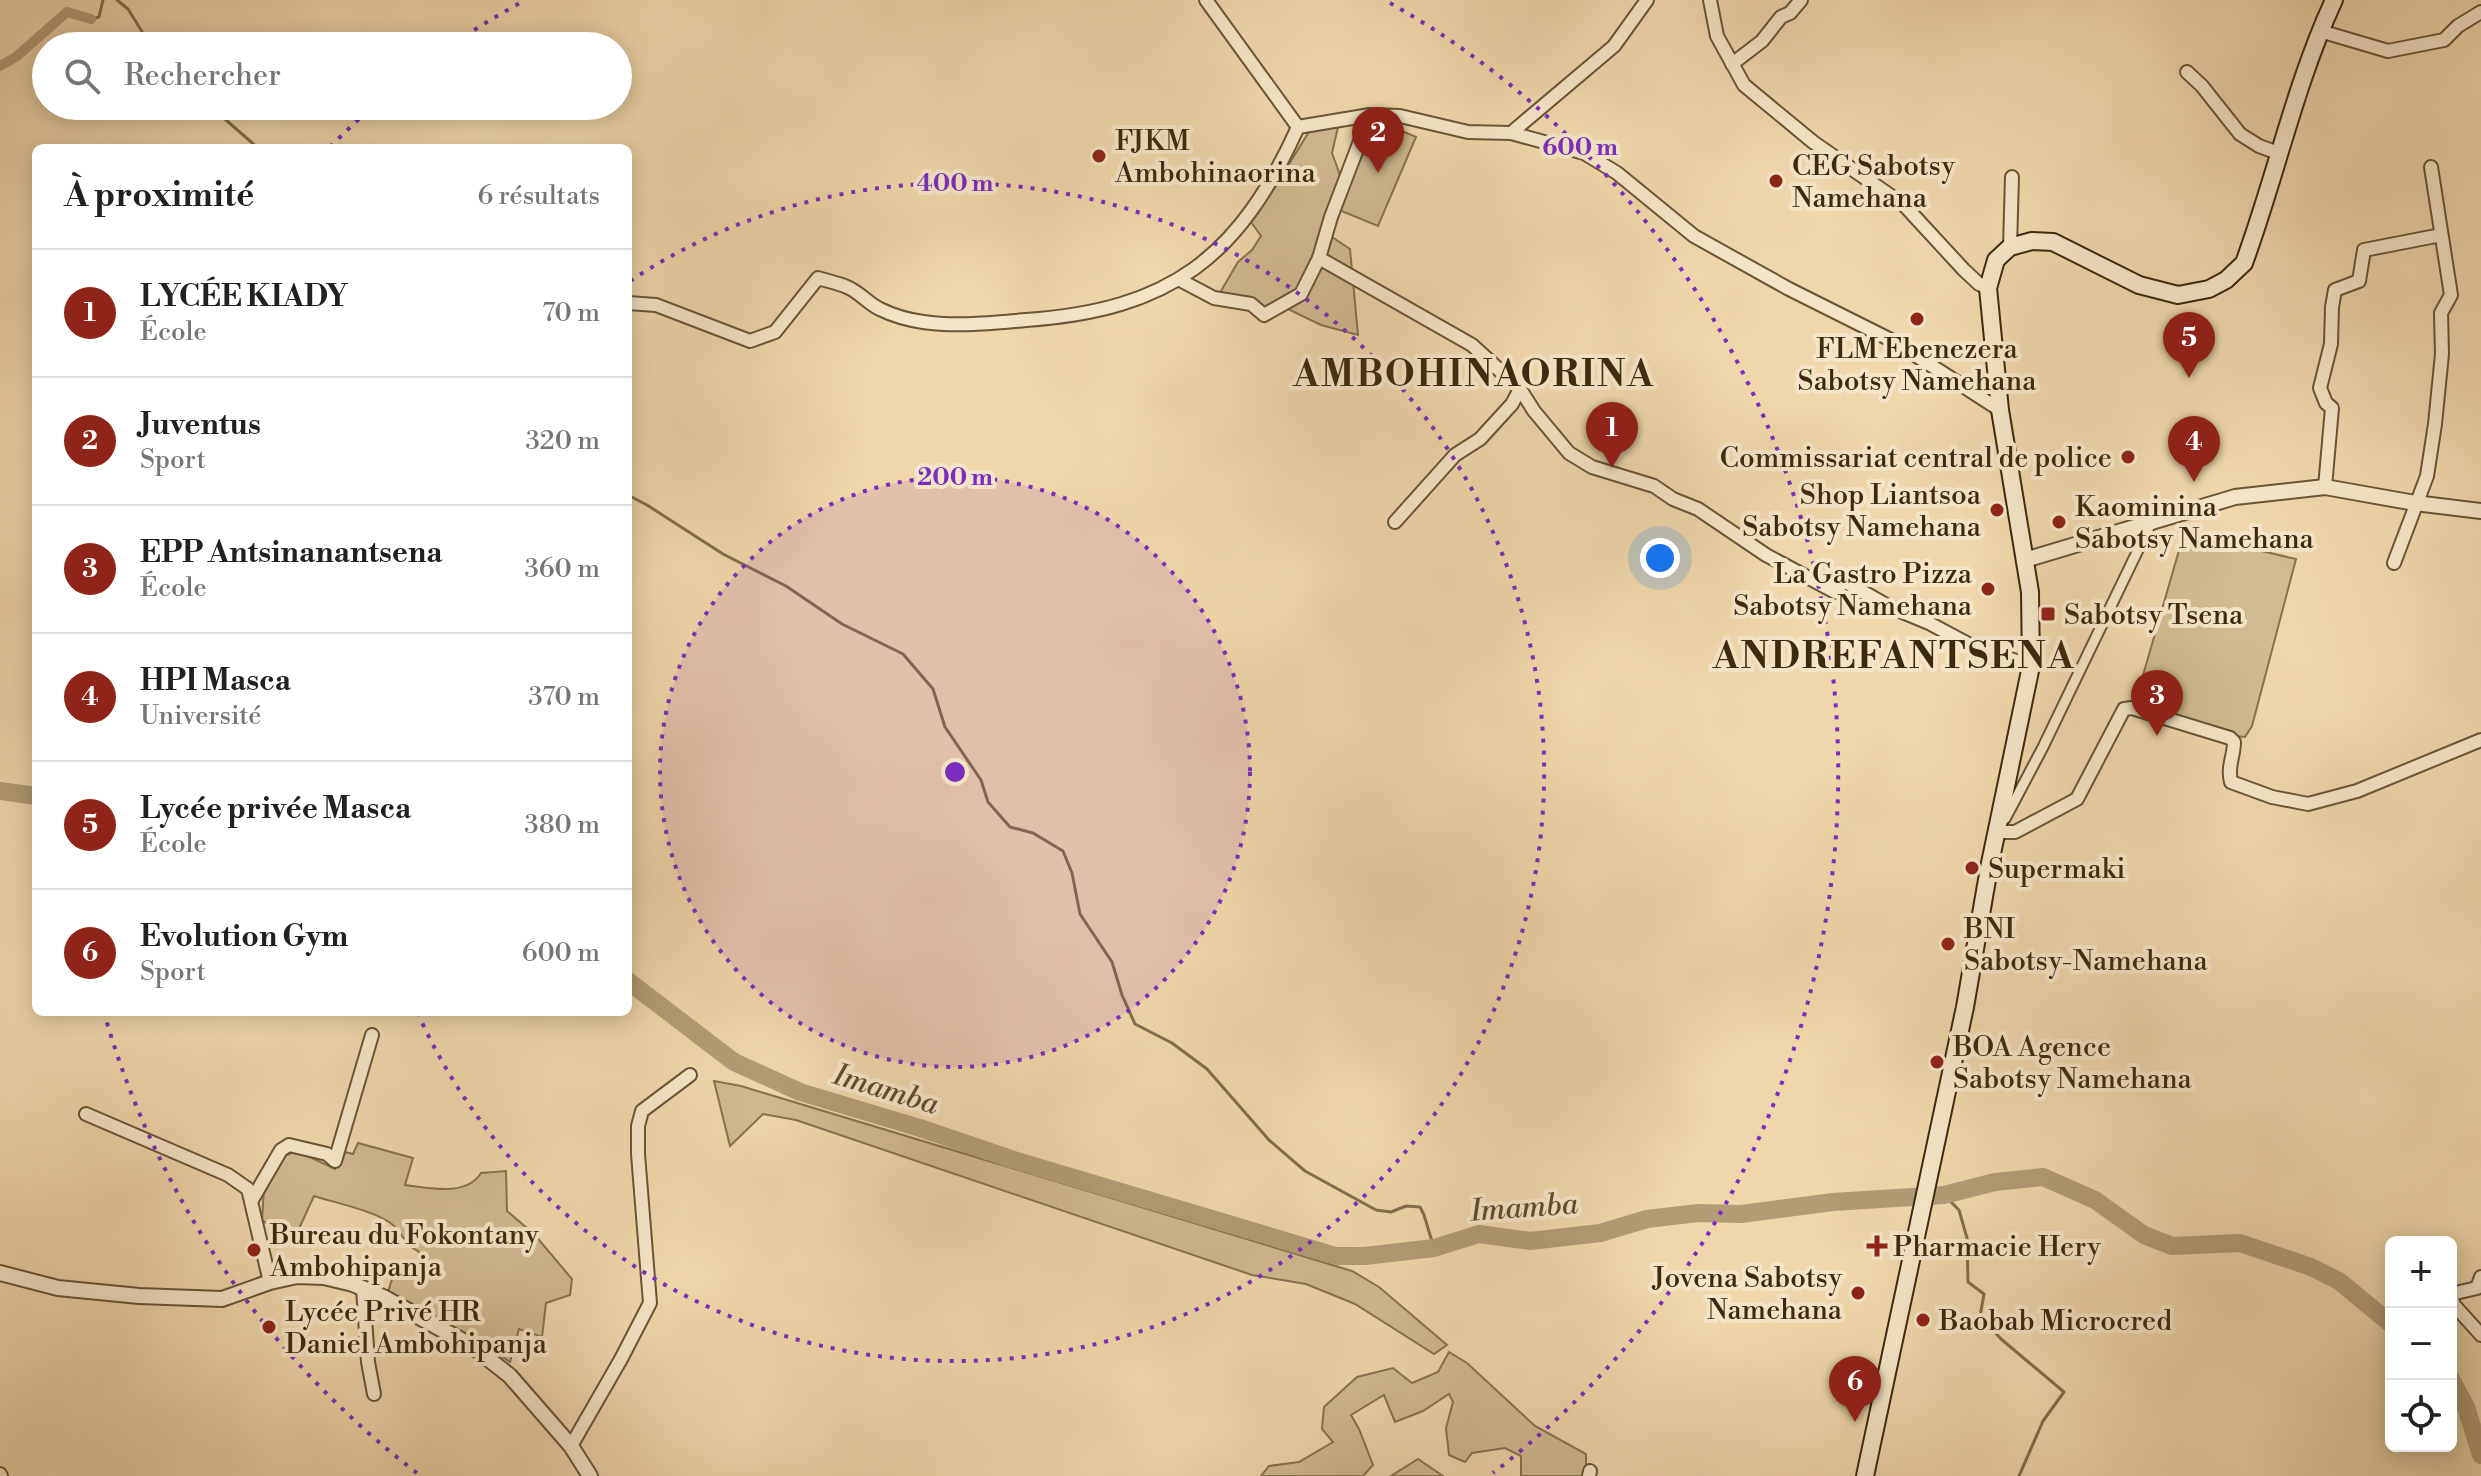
<!DOCTYPE html>
<html lang="fr">
<meta charset="utf-8">
<style>
body{margin:0;font-family:"Libre Bodoni",serif;background:#f6f6f6;color:#202124}
.controls{position:absolute;right:24px;bottom:24px;display:grid;overflow:hidden;border-radius:12px;box-shadow:0 4px 20px #0003}
.controls button{width:72px;height:72px;display:grid;place-items:center;padding:0;border:0;border-bottom:2px solid #e0e0e0;background:#fff;color:#202124;font:40px sans-serif}
.you{position:absolute;left:1660px;top:558px;width:28px;height:28px;margin:-20px;border:6px solid #fff;border-radius:50%;background:#1a73e8;box-shadow:0 0 0 12px #1a73e833}
.badge{display:grid;place-items:center;width:52px;height:52px;border-radius:50%;background:#8f2418;color:#fff;font-size:26px;font-weight:700}
.pin{position:absolute;translate:-50% -66px;filter:drop-shadow(0 2px 4px #0008)}
.pin::after{content:'';position:absolute;top:42px;width:28px;height:24px;background:inherit;clip-path:polygon(0 0,100% 0,50% 100%)}
.list{margin:0;padding:0;list-style:none}
h2{display:flex;justify-content:space-between;align-items:center;height:104px;margin:0;padding:0 32px;font-size:34px}
h2 small{font-size:26px;font-weight:400;color:#757577}
.list li{display:grid;grid-template-columns:52px 1fr auto;gap:24px;align-items:center;box-sizing:border-box;height:128px;padding:0 32px;border-top:2px solid #e0e0e0}
.list b{display:block;font-size:30px;white-space:nowrap}
.list p{margin:0;font-size:26px;white-space:nowrap;color:#757577}
.list em{font-size:26px;font-style:normal;color:#757577}
.icon{flex:none;width:44px;height:44px;fill:none;stroke:currentColor;stroke-width:2;stroke-linecap:round;stroke-linejoin:round}
.map{position:relative;flex:none;width:2481px;height:1476px;overflow:hidden}
.search{position:absolute;background:#fff;box-shadow:0 4px 20px #0003;left:32px;top:32px;width:600px;height:88px;display:flex;align-items:center;gap:20px;box-sizing:border-box;padding:0 28px;border-radius:44px;color:#757577;font-size:30px}
.panel{position:absolute;background:#fff;box-shadow:0 4px 20px #0003;left:32px;top:144px;width:600px;height:872px;border-radius:12px}
.map>svg:first-child{display:block}
.green{fill:#d0ba90;stroke:#867250;stroke-width:2}
.lines{fill:none;stroke-linecap:round;stroke-linejoin:round}
.stream{stroke:#826e4c;stroke-width:3}
.canal{stroke:#b19c75;stroke-width:10}
.river{stroke:#b19c75;stroke-width:18}
.pedestrian-casing{stroke:#685536;stroke-width:13}
.minor-casing{stroke:#685536;stroke-width:16}
.tertiary-casing{stroke:#685536;stroke-width:18}
.secondary-casing{stroke:#3c2a0f;stroke-width:20}
.pedestrian{stroke:#f4e5c8;stroke-width:9}
.minor{stroke:#f4e5c8;stroke-width:12}
.tertiary{stroke:#f4e5c8;stroke-width:14}
.secondary{stroke:#f4e5c8;stroke-width:16}
.ring{fill:none;stroke:#7b2cbf;stroke-width:4;stroke-dasharray:4 8}
.poi-dot{fill:#8f2418;stroke:#f4e5c8;stroke-width:3}
.labels{text-anchor:middle;stroke-width:8;stroke-linejoin:round;paint-order:stroke}
.poi-label{font-size:28px;fill:#3c2a0f;stroke:#f4e5c8;text-anchor:start}
.water-label{font-size:30px;font-style:italic;fill:#5f4c2e;stroke:#f4e5c8}
.district-label{font-size:36px;font-weight:bold;letter-spacing:2px;fill:#3c2a0f;stroke:#f4e5c8}
.centre{fill:#7b2cbf;stroke:#f4e5c8;stroke-width:4}
.ring-label{font-size:24px;text-anchor:middle;font-weight:bold;fill:#7b2cbf;stroke:#f4e5c8;stroke-width:8;stroke-linejoin:round;paint-order:stroke}
</style>
<div class="map">
<svg width="2481" height="1476" viewBox="0 0 2481 1476">
<rect width="100%" height="100%" fill="#eed7aa"/>
<filter id="stains"><feTurbulence type="fractalNoise" baseFrequency=".0025" numOctaves="4"/><feColorMatrix values="0 0 0 0 .2 0 0 0 0 .09 0 0 0 0 .02 0 0 0 .5 -.17"/></filter>
<radialGradient id="worn" r=".72"><stop offset=".6" stop-color="#630" stop-opacity="0"/><stop offset="1" stop-color="#630" stop-opacity=".3"/></radialGradient>
<!-- green -->
<g class="green">
<path d="M1377 120 1416 137 1378 226 1339 210Z"/>
<path d="M1338 127 1332 153 1340 175 1326 233 1350 249 1358 335 1321 325 1286 308 1264 307 1225 298 1221 291 1238 262 1252 250 1261 236 1251 222 1255 213 1272 192 1310 130Z"/>
<path d="M2184 533 2296 559 2252 726 2245 737 2235 736 2135 703Z"/>
<path d="M714 1081 741 1086 1352 1271 1379 1287 1447 1345 1434 1354 1355 1304 1306 1284 1252 1275 796 1120 763 1114 730 1146Z"/>
<path d="M358 1143 413 1158 405 1185C429 1188 466 1197 481 1173L506 1171 507 1211 534 1234 572 1279 570 1295 546 1303 542 1337 519 1329 510 1362 471 1335H465L388 1292 393 1276 411 1274 423 1263 419 1252C402 1242 405 1236 393 1225 376 1211 336 1203 314 1196L296 1235 262 1221 264 1187 281 1157 297 1151 335 1169 345 1152 353 1154Z"/>
<path d="M1449 1352 1467 1363 1535 1426 1586 1454V1476H1521V1456L1505 1448 1472 1453 1465 1462 1449 1455 1446 1428 1453 1402 1449 1394 1423 1411 1395 1422 1384 1395 1351 1415 1359 1429 1373 1465 1363 1476H1261L1269 1466 1299 1462 1333 1442 1322 1429 1324 1407 1357 1377 1393 1368 1412 1383 1438 1372Z"/>
<path d="M1418 1459 1443 1476H1391Z"/>
</g>
<g class="lines">
<!-- stream -->
<g class="stream">
<path d="M117 0 128 9 151 46"/>
<path d="M91 19 99 17 103 0"/>
<path d="M210 106 258 148"/>
<path d="M628 495 647 505 723 554 786 586 842 624 903 654 933 689 945 727 981 780 988 802 1010 827 1033 833 1063 851 1072 873 1080 914 1112 962 1122 995 1135 1024 1172 1043 1207 1069 1269 1140 1305 1171 1376 1210 1391 1212 1406 1206 1420 1207 1424 1215 1434 1248"/>
<path d="M1944 1195 1959 1210 1967 1238 1968 1282 1984 1294 1980 1316 2001 1339 2064 1392 2043 1421 2019 1476"/>
</g>
<!-- canal -->
<path class="canal" d="M0 66 16 57 67 12 91 19"/>
<!-- river -->
<g class="river">
<path d="M0 791 36 796"/>
<path d="M628 981 734 1062 800 1092 920 1128 1014 1160 1336 1256H1365L1434 1248 1479 1234 1530 1241 1600 1233 1647 1219 1698 1213 1741 1214 1833 1202 1944 1195 1995 1182 2043 1177 2095 1200 2144 1235 2172 1246 2240 1243 2311 1267 2339 1281 2391 1324"/>
<path d="M2451 1379 2466 1407 2481 1455"/>
</g>
<defs>
<path id="pedestrian" d="M2005 819 2043 747 2152 521"/>
<g id="minor">
<path d="M1206 0 1298 127 1370 115 1400 116 1468 132 1511 133 1584 153 1617 173 1694 236 1789 289 1895 342 2000 410"/>
<path d="M1710 0 1717 36 1744 85 1813 142 1904 205 1964 270 1979 284 1988 288"/>
<path d="M2320 31 2388 51 2444 40 2458 26 2481 12"/>
<path d="M1732 64 1762 41 1781 17 1790 13 1801 0"/>
<path d="M2187 72 2202 86 2240 134 2259 146 2278 153"/>
<path d="M1511 133 1614 46 1647 0"/>
<path d="M2010 247 2012 177"/>
<path d="M1319 258 1472 345 1520 389 1534 411 1569 453 1592 467 1654 486 1673 499 1698 509 1766 555 1835 592 1844 581 1888 606 1929 623 1972 646 2031 666"/>
<path d="M1180 280 1214 298 1251 304 1264 315 1301 294 1319 258 1331 217 1370 115"/>
<path d="M628 303 656 305 750 341 775 332 818 278C827 281 838 283 847 287 860 292 869 305 882 310 894 316 910 320 923 322 957 327 991 323 1026 320 1170 310 1239 258 1298 127"/>
<path d="M2325 487 2332 408 2326 403 2320 388 2331 344 2332 307 2335 290 2359 281 2364 250 2441 235"/>
<path d="M1395 522 1455 455 1480 439 1512 404 1520 389"/>
<path d="M2394 563 2427 476 2435 424 2442 354 2441 313 2451 295 2431 167"/>
<path d="M1997 832H2015L2077 799 2124 709 2132 708 2230 738 2234 742C2234 757 2227 766 2231 782L2272 797 2308 804 2357 791 2481 740"/>
<path d="M86 1114 228 1175 248 1189 270 1282"/>
<path d="M252 1200 281 1150 289 1145 327 1154 335 1161 372 1035"/>
<path d="M2481 1277 2477 1288 2451 1294 2454 1305 2481 1335"/>
<path d="M363 1288 368 1362 374 1394"/>
<path d="M571 1446 621 1359 650 1303 638 1154V1126L642 1111 690 1075"/>
<path d="M0 1474 1 1476"/>
<path d="M1589 1476 1590 1471"/>
</g>
<g id="tertiary">
<path d="M2025 560 2235 497 2325 487 2415 503 2481 511"/>
<path d="M0 1273 58 1288 139 1296 222 1299 270 1282 297 1276 324 1277 353 1284 383 1297 472 1346 510 1376 571 1446 590 1476"/>
</g>
<path id="secondary" d="M1865 1476 1965 1007 1989 868 2031 666 2030 592 2000 410 1988 288 1996 260 2010 247 2032 241 2053 242 2139 285 2178 295 2209 289 2226 280 2244 263C2276 176 2295 84 2334 0"/>
</defs>
<!-- pedestrian casing -->
<use href="#pedestrian" class="pedestrian-casing"/>
<!-- minor casing -->
<use href="#minor" class="minor-casing"/>
<!-- tertiary casing -->
<use href="#tertiary" class="tertiary-casing"/>
<!-- secondary casing -->
<use href="#secondary" class="secondary-casing"/>
<!-- pedestrian -->
<use href="#pedestrian" class="pedestrian"/>
<!-- minor -->
<use href="#minor" class="minor"/>
<!-- tertiary -->
<use href="#tertiary" class="tertiary"/>
<!-- secondary -->
<use href="#secondary" class="secondary"/>
</g>
<!-- distance rings -->
<circle cx="955" cy="772" r="295" fill="#7b2cbf" fill-opacity=".12"/>
<g class="ring">
<circle cx="955" cy="772" r="295"/>
<path d="M630 281A589 589 0 1 1 419 1016"/>
<path d="M417 1473A884 884 0 0 1 105 1016M330 147A884 884 0 0 1 369 110M454 43A884 884 0 0 1 520 3M1390 3A884 884 0 0 1 1493 1473"/>
</g>
<!-- markers -->
<g class="poi-dot">
<circle cx="1099" cy="156" r="8"/>
<circle cx="1776" cy="181" r="8"/>
<circle cx="1917" cy="319" r="8"/>
<circle cx="2128" cy="457" r="8"/>
<circle cx="1997" cy="510" r="8"/>
<circle cx="2059" cy="522" r="8"/>
<circle cx="1988" cy="589" r="8"/>
<rect x="2040" y="606" width="16" height="16" rx="4"/>
<circle cx="1972" cy="868" r="8"/>
<circle cx="1948" cy="944" r="8"/>
<circle cx="1937" cy="1062" r="8"/>
<path d="M1873 1234h8v8h8v8h-8v8h-8v-8h-8v-8h8z"/>
<circle cx="254" cy="1250" r="8"/>
<circle cx="1858" cy="1293" r="8"/>
<circle cx="1923" cy="1320" r="8"/>
<circle cx="269" cy="1327" r="8"/>
</g>
<g class="labels">
<!-- poi labels -->
<g class="poi-label">
<text x="1115" y="150">FJKM<tspan x="1115" dy="32">Ambohinaorina</tspan></text>
<text x="1792" y="175">CEG Sabotsy<tspan x="1792" dy="32">Namehana</tspan></text>
<text x="1917" y="358" text-anchor="middle">FLM Ebenezera<tspan x="1917" dy="32">Sabotsy Namehana</tspan></text>
<text x="2112" y="467" text-anchor="end">Commissariat central de police</text>
<text x="1981" y="504" text-anchor="end">Shop Liantsoa<tspan x="1981" dy="32">Sabotsy Namehana</tspan></text>
<text x="2075" y="516">Kaominina<tspan x="2075" dy="32">Sabotsy Namehana</tspan></text>
<text x="1972" y="583" text-anchor="end">La Gastro Pizza<tspan x="1972" dy="32">Sabotsy Namehana</tspan></text>
<text x="2064" y="624">Sabotsy Tsena</text>
<text x="1988" y="878">Supermaki</text>
<text x="1964" y="938">BNI<tspan x="1964" dy="32">Sabotsy-Namehana</tspan></text>
<text x="1953" y="1056">BOA Agence<tspan x="1953" dy="32">Sabotsy Namehana</tspan></text>
<text x="270" y="1244">Bureau du Fokontany<tspan x="270" dy="32">Ambohipanja</tspan></text>
<text x="1893" y="1256">Pharmacie Hery</text>
<text x="1842" y="1287" text-anchor="end">Jovena Sabotsy<tspan x="1842" dy="32">Namehana</tspan></text>
<text x="285" y="1321">Lycée Privé HR<tspan x="285" dy="32">Daniel Ambohipanja</tspan></text>
<text x="1939" y="1330">Baobab Microcred</text>
</g>
<!-- water labels -->
<g class="water-label">
<text transform="translate(886 1089) rotate(17)" y="10">Imamba</text>
<text transform="translate(1524 1207) rotate(-4)" y="10">Imamba</text>
</g>
<!-- district labels -->
<g class="district-label">
<text x="1474" y="386">AMBOHINAORINA</text>
<text x="1894" y="668">ANDREFANTSENA</text>
</g>
</g>
<circle cx="955" cy="772" r="12" class="centre"/>
<g class="ring-label">
<text x="1580" y="155">600 m</text>
<text x="955" y="191">400 m</text>
<text x="955" y="485">200 m</text>
</g>
<rect width="100%" height="100%" filter="url(#stains)"/>
<rect width="100%" height="100%" fill="url(#worn)"/>
</svg>
<div class="controls">
<button>+</button>
<button>−</button>
<button><svg class="icon" aria-label="locate" viewBox="0 0 24 24"><circle cx="12" cy="12" r="6"/><path d="M12 2v4M12 18v4M2 12h4M18 12h4"/></svg></button>
</div>
<div class="you"></div>
<div class="pin badge" style="left:1612px;top:468px">1</div>
<div class="pin badge" style="left:1378px;top:173px">2</div>
<div class="pin badge" style="left:2157px;top:736px">3</div>
<div class="pin badge" style="left:2194px;top:482px">4</div>
<div class="pin badge" style="left:2189px;top:378px">5</div>
<div class="pin badge" style="left:1855px;top:1422px">6</div>
<div class="search"><svg class="icon" aria-label="search" viewBox="0 0 24 24"><circle cx="10" cy="10" r="6"/><path d="M15 15l6 6"/></svg>Rechercher</div>
<section class="panel">
<h2>À proximité<small>6 résultats</small></h2>
<ul class="list">
<li><span class="badge">1</span><div><b>LYCÉE KIADY</b><p>École</p></div><em>70 m</em></li>
<li><span class="badge">2</span><div><b>Juventus</b><p>Sport</p></div><em>320 m</em></li>
<li><span class="badge">3</span><div><b>EPP Antsinanantsena</b><p>École</p></div><em>360 m</em></li>
<li><span class="badge">4</span><div><b>HPI Masca</b><p>Université</p></div><em>370 m</em></li>
<li><span class="badge">5</span><div><b>Lycée privée Masca</b><p>École</p></div><em>380 m</em></li>
<li><span class="badge">6</span><div><b>Evolution Gym</b><p>Sport</p></div><em>600 m</em></li>
</ul>
</section>
</div>
